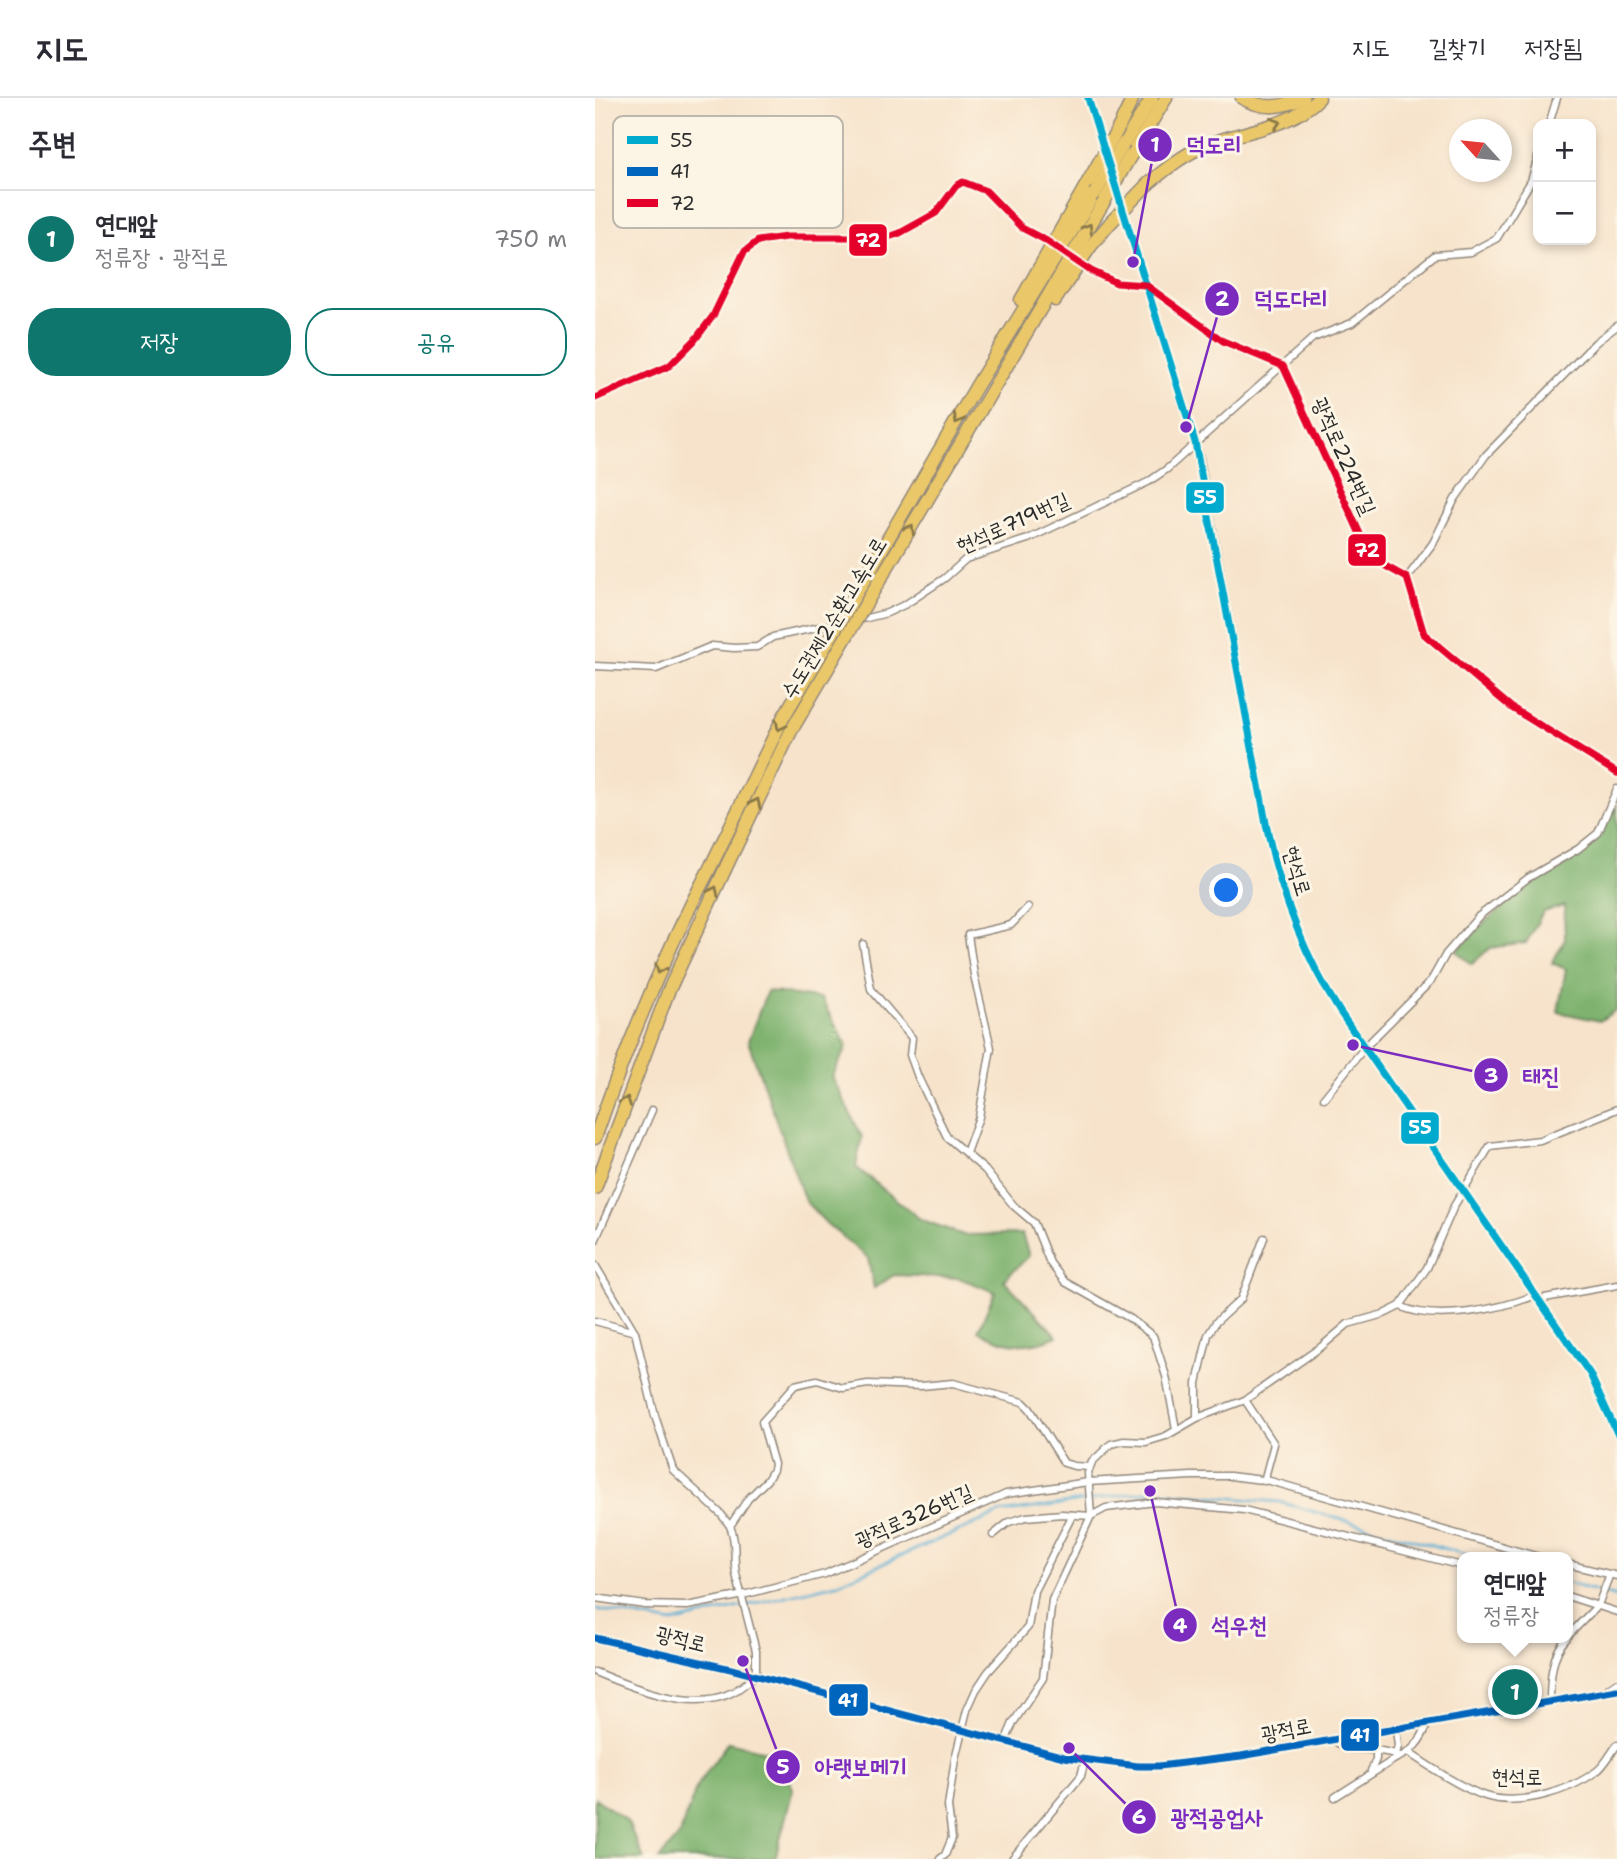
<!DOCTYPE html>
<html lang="ko">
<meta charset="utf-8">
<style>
body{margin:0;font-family:"Shantell Sans","Poor Story",sans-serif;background:#f7f7f7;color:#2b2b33}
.controls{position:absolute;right:21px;top:21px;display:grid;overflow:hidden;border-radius:14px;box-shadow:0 4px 10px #0003}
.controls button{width:63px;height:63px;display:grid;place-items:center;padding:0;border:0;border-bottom:2px solid #e1e1e2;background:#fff;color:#2b2b33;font:35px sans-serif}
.compass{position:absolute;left:854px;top:21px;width:63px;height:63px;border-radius:50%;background:#fff;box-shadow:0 4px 10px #0003;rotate:297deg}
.you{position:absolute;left:632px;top:793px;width:24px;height:24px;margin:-18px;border:5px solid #fff;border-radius:50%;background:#1a73e8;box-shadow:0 0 0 10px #1a73e833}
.badge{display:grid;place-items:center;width:46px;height:46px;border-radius:50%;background:#0f766e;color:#fff;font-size:23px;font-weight:700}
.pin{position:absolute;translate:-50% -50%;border:4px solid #fff;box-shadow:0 2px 7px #0006}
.popup{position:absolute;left:862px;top:1454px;width:116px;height:91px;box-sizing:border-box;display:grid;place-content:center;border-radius:14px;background:#fff;filter:drop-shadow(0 2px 5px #0005);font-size:23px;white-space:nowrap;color:#7c7c81}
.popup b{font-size:26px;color:#2b2b33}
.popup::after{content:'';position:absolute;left:50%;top:100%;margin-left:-14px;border:14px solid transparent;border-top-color:#fff}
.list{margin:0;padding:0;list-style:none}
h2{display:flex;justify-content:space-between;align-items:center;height:91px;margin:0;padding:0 28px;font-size:30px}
h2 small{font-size:23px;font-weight:400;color:#7c7c81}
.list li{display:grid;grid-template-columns:46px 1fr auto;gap:21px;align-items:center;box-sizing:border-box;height:98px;padding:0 28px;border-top:2px solid #e1e1e2}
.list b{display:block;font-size:26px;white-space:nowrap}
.list p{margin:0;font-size:23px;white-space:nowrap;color:#7c7c81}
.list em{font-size:23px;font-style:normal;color:#7c7c81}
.actions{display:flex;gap:14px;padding:21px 28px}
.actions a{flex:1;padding:16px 0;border:2px solid #0f766e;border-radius:28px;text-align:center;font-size:24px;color:#0f766e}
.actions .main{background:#0f766e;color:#fff}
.map{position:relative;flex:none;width:1022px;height:1761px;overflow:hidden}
header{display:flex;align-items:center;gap:42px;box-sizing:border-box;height:98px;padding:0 35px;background:#fff;border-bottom:2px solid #e1e1e2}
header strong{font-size:33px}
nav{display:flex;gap:38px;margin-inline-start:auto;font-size:24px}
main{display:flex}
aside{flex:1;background:#fff}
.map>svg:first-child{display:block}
.forest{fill:#7eb26e;stroke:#546e4c;stroke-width:2}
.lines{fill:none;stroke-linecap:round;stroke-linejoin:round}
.stream{stroke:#58afd5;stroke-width:2.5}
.minor-casing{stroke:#91877b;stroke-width:9}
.tertiary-casing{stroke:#91877b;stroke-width:10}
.secondary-casing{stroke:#91877b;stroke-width:11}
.motorway-casing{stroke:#91877b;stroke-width:15}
.minor{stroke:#fff;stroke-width:6}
.tertiary{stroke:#fff;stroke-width:8}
.secondary{stroke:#f7e9c3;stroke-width:9}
.motorway{stroke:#eac769;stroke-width:12}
.motorway-bridge-casing{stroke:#91877b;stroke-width:15;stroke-linecap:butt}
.motorway-bridge{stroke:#eac769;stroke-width:12}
.bus-1-casing{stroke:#fcf5e5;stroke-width:12}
.bus-2-casing{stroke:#fcf5e5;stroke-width:12}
.bus-3-casing{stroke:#fcf5e5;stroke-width:12}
.bus-1{stroke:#00a9ce;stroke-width:7}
.bus-2{stroke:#0065bd;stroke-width:7}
.bus-3{stroke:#e4002b;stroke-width:7}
.oneway{stroke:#8a794a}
.labels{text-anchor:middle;stroke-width:6;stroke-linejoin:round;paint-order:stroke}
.street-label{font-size:21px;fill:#2b2b2b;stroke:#fcf5e5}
.key{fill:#fcf5e5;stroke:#bdb8ad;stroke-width:2}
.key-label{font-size:19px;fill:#2b2b2b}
.leader{fill:none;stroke:#7b2cbf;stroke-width:2.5}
.callout-dot{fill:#7b2cbf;stroke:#fcf5e5;stroke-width:2.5}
.mark-label{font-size:21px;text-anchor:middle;font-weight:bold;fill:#fff}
.callout-label{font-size:23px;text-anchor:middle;font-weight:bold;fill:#7b2cbf;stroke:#fcf5e5;stroke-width:6;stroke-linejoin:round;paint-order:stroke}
.line-badge{stroke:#fcf5e5;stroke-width:2.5}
.badge-label{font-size:19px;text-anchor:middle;font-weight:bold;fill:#fff}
</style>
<header>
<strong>지도</strong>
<nav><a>지도</a><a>길찾기</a><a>저장됨</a></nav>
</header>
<main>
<aside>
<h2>주변<small></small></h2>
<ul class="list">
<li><span class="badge">1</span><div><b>연대앞</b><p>정류장 · 광적로</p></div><em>750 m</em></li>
</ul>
<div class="actions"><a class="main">저장</a><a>공유</a></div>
</aside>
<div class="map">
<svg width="1022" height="1761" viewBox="0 0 1022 1761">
<rect width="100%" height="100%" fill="#fcf5e5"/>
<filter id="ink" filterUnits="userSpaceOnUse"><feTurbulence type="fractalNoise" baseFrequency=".0143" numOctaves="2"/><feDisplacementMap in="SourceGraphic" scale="14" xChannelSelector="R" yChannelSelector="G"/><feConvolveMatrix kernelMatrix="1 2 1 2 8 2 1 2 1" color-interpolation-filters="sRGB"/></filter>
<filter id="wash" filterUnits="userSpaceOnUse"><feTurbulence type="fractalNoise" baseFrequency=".00686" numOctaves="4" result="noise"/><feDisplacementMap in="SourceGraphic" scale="28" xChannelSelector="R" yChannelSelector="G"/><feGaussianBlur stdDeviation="1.57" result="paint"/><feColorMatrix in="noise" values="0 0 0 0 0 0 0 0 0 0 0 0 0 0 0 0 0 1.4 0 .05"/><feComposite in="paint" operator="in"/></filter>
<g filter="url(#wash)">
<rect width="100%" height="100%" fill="#f7e3cb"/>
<!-- forest -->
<g class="forest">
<path d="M1022 708V911L1005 923 963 914 971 871 957 865 970 842 969 808 948 814 931 845 895 850 877 866 861 853 889 825 933 788 964 772 1002 741Z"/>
<path d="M172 893 226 901 252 948 237 979 267 1039 261 1069 325 1121 368 1137 427 1136 434 1158 409 1182 462 1238C432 1251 412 1248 383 1233L400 1194 364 1180 299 1177 279 1190 273 1160 232 1126 210 1103 153 943Z"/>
<path d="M133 1644 184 1656 198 1691 181 1757 177 1761H64L84 1738 102 1688Z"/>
<path d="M0 1700 32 1723 49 1761H0Z"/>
</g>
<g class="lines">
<!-- stream -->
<g class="stream">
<path d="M972 1485 1022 1499"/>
<path d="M0 1511 78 1525 241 1486 405 1415 555 1393 684 1404 880 1459"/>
</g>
</g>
</g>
<g filter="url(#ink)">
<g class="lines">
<defs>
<g id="minor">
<path d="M954 26 962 0"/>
<path d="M496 173 522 185 551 187 628 243 688 268 776 460 812 480 829 536 917 610 1022 675"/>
<path d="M0 300 74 268 99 243 118 218 149 154 163 143 191 139H258L278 143 285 142 305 135 341 115 361 88 368 84 391 93 427 130 450 142"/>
<path d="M812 480 838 445 860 401 891 357 1001 244 1022 228"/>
<path d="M260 523 292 515 311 506 350 480 371 461 433 441 553 384 572 371 718 240 757 225 840 157 876 154 902 140 936 83 943 59"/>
<path d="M0 568 61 571 117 548 139 550 162 549 178 539 243 525"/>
<path d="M268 846 276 891 317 940 315 957 323 979 352 1039 390 1072 419 1108 439 1125 455 1165 470 1184 536 1221 558 1238 571 1278 581 1331"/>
<path d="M729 1000 770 949 836 883 851 856 884 818 933 780 983 751 1003 735 1022 691"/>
<path d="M371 1055 384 1019 396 950 379 877 373 837 416 827 433 809"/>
<path d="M0 1143 57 1012"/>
<path d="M0 1167 40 1234 60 1318 78 1372 126 1416 135 1428"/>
<path d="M944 1201 1022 1187"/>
<path d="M805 1208C840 1225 906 1211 941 1197"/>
<path d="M0 1223 40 1234"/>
<path d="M650 1302 679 1346 669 1383"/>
<path d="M602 1320 650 1302 726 1249 753 1226 789 1216 805 1208 832 1170 859 1108 895 1048 945 1042 1022 1011"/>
<path d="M398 1437 414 1424 431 1419 467 1416 496 1418 511 1410 560 1404 649 1412 867 1468"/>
<path d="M972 1466 1022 1478"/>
<path d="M972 1498 1022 1514"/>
<path d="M0 1500 50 1507 92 1508 144 1498 230 1476 411 1396 493 1384 596 1378H635L675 1383 944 1459"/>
<path d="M972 1539 1003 1507 1015 1476"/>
<path d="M0 1574C38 1590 98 1615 138 1594 146 1590 153 1583 161 1578V1553L141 1476C138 1459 142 1444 135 1428L153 1401 172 1382 178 1372 179 1366 167 1324 200 1287 222 1282 248 1290 273 1286 326 1288 358 1285 428 1304 435 1311 469 1365 479 1368 495 1369"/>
<path d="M955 1604C955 1583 956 1556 972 1540"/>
<path d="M737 1642 754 1651 781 1652 801 1656"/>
<path d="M410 1644 418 1625 448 1580 457 1502 496 1418 493 1375 497 1364 516 1346 529 1343 551 1344 571 1338 602 1320V1285L613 1237 621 1224 646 1201 669 1140"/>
<path d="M814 1655C835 1669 866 1690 890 1698 924 1709 975 1693 1002 1673 1010 1667 1016 1655 1022 1647"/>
<path d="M800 1661C818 1654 826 1643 833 1625"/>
<path d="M776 1673 781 1661V1652"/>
<path d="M740 1699 800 1661 803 1648 801 1631"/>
<path d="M345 1761 350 1757 357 1740 353 1708 360 1661 372 1612 381 1592 393 1574 433 1529 439 1493 477 1418"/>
<path d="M417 1761 486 1678 490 1662"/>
</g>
<g id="tertiary">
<path d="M493 0 510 54"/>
<path d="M520 86 604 358 673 736C687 800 710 859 745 914L995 1276 1022 1335"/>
<path d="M1007 1595 1022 1585"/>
</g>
<path id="secondary" d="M0 1540 136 1571 469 1659 543 1668H564L646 1658 1022 1592"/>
<g id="motorway">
<path d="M647 0C669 12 686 10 708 0"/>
<path d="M524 29 538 0"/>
<path d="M529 45 557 0"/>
<path d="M536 57 571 0"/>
<path d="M554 85C571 71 588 57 609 48 647 32 694 31 724 0"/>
<path d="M426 202 493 84"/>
<path d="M460 202 495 149 516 124"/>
<path d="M268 484 381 289 500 95"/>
<path d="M280 490 507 107"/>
<path d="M0 1040C33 944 69 856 117 766"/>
<path d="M0 1090 73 894 132 767"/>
</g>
</defs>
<!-- minor casing -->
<use href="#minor" class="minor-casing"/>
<!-- tertiary casing -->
<use href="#tertiary" class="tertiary-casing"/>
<!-- secondary casing -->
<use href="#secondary" class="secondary-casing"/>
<!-- motorway casing -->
<use href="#motorway" class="motorway-casing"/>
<!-- minor -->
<use href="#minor" class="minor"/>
<!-- tertiary -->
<use href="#tertiary" class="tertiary"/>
<!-- secondary -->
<use href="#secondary" class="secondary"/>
<!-- motorway -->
<use href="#motorway" class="motorway"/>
<defs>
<g id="motorway-bridge">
<path d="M493 84 524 29"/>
<path d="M500 95 529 45"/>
<path d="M507 107 536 57"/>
<path d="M516 124 554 85"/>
<path d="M117 766 188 620 268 484"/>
<path d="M132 767 196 633 280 490"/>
</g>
</defs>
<!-- motorway-bridge casing -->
<use href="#motorway-bridge" class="motorway-bridge-casing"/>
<!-- motorway-bridge -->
<use href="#motorway-bridge" class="motorway-bridge"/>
<defs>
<path id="bus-1" d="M493 0 600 344 673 736C687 800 710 859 745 914L995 1276 1022 1335"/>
<path id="bus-2" d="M0 1540 136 1571 469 1659 543 1668H564L646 1658 1022 1592"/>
<path id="bus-3" d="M0 300 74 268 99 243 118 218 149 154 163 143 191 139H258L278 143 285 142 305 135 341 115 361 88 368 84 391 93 427 130 450 142 496 173 522 185 551 187 628 243 688 268 776 460 812 480 829 536 917 610 1022 675"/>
</defs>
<!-- bus-1 casing -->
<use href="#bus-1" class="bus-1-casing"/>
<!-- bus-2 casing -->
<use href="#bus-2" class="bus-2-casing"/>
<!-- bus-3 casing -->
<use href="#bus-3" class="bus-3-casing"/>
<!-- bus-1 -->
<use href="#bus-1" class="bus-1"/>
<!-- bus-2 -->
<use href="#bus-2" class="bus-2"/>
<!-- bus-3 -->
<use href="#bus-3" class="bus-3"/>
</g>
<!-- one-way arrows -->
<defs><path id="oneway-chevron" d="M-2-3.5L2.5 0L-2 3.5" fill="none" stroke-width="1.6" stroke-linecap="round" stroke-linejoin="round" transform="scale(1.75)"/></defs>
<g class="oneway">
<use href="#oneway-chevron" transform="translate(681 25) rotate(-18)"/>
<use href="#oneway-chevron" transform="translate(493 130) rotate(-59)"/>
<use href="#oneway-chevron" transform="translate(363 321) rotate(119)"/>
<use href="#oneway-chevron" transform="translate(315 431) rotate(-59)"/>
<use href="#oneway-chevron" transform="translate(185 628) rotate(117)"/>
<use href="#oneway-chevron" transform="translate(161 705) rotate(-65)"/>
<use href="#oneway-chevron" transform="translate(119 793) rotate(-65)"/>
<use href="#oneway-chevron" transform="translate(65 871) rotate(113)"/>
<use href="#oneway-chevron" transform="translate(31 1003) rotate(-70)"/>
</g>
</g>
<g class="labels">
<!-- street labels -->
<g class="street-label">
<text transform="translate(749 358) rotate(66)" y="7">광적로224번길</text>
<text transform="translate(418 425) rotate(-24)" y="7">현석로719번길</text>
<text transform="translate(239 520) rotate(-59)" y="7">수도권제2순환고속도로</text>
<text transform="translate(702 773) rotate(73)" y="7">현석로</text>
<text transform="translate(319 1418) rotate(-24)" y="7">광적로326번길</text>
<text transform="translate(86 1541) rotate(14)" y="7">광적로</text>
<text transform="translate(691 1632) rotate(-11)" y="7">광적로</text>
<text x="922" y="1686">현석로</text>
</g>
</g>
<!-- legend -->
<rect x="18" y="18" width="230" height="112" rx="10" class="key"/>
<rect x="32" y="38" width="31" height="8" fill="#00a9ce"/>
<rect x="32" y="69" width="31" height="9" fill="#0065bd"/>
<rect x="32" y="101" width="31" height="8" fill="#e4002b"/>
<g class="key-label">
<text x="75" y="49">55</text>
<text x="75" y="80">41</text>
<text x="75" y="112">72</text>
</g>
<!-- callouts -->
<path class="leader" d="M538 164L560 47M591 329L627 201M758 947L896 977M555 1393L585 1527M148 1563L188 1669M474 1650L544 1719"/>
<g class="callout-dot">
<circle cx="538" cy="164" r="7"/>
<circle cx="591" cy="329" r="7"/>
<circle cx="758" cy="947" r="7"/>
<circle cx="555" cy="1393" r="7"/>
<circle cx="148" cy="1563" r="7"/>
<circle cx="474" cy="1650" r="7"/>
<circle cx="560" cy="47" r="18"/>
<circle cx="627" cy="201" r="18"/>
<circle cx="896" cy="977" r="18"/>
<circle cx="585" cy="1527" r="18"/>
<circle cx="188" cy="1669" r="18"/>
<circle cx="544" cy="1719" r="18"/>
</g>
<g class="mark-label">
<text x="560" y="54">1</text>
<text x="627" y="208">2</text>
<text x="896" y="985">3</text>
<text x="585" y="1535">4</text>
<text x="188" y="1676">5</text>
<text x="544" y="1726">6</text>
</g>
<g class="callout-label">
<text x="619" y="55">덕도리</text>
<text x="696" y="209">덕도다리</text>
<text x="946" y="986">태진</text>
<text x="644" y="1535">석우천</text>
<text x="266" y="1677">아랫보메기</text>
<text x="622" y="1727">광적공업사</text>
</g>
<g class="line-badge">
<rect x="253" y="125" width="40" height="34" rx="7" fill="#e4002b"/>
<rect x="590" y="383" width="40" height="33" rx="7" fill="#00a9ce"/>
<rect x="752" y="435" width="40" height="34" rx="7" fill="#e4002b"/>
<rect x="805" y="1013" width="40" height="34" rx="7" fill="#00a9ce"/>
<rect x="233" y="1585" width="41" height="34" rx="7" fill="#0065bd"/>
<rect x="745" y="1620" width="40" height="34" rx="7" fill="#0065bd"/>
</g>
<g class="badge-label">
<text x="273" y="149">72</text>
<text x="610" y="406">55</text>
<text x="772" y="459">72</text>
<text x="825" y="1036">55</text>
<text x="253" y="1609">41</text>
<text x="765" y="1644">41</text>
</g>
</svg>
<div class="controls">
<button>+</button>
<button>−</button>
</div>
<svg class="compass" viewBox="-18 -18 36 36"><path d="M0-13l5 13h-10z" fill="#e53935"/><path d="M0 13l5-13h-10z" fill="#7c7c81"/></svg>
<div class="you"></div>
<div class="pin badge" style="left:920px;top:1594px">1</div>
<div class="popup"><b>연대앞</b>정류장</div>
</div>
</main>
